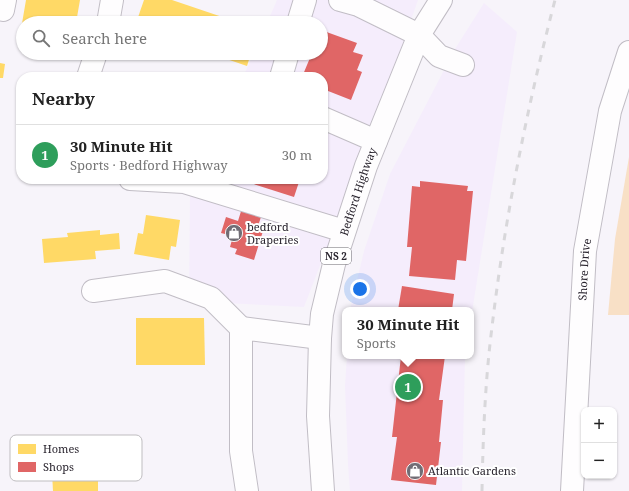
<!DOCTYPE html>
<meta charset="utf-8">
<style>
body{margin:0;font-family:"Noto Serif",serif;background:#f6f6f6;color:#222}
.controls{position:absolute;right:12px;bottom:12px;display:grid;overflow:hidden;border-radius:8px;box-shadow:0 1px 3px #0004}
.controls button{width:36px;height:36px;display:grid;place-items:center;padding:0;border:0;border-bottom:1px solid #e0e0e0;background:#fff;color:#222;font:20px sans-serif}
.you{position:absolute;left:360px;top:289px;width:14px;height:14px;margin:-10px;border:3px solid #fff;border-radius:50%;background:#1a73e8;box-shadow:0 0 0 6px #1a73e833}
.badge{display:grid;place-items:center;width:26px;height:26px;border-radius:50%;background:#111827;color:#fff;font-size:13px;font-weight:700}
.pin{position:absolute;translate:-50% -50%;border:2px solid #fff;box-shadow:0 1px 4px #0006}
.popup{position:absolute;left:342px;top:307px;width:132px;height:52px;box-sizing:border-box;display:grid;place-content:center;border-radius:8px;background:#fff;filter:drop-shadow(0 1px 3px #0005);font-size:13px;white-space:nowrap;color:#767676}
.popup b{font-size:15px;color:#222}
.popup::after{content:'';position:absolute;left:50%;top:100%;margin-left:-8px;border:8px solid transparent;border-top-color:#fff}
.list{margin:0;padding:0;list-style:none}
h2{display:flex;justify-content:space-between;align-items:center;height:52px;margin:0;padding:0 16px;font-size:17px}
h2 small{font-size:13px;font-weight:400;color:#767676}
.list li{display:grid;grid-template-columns:26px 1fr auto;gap:12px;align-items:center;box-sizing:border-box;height:60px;padding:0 16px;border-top:1px solid #e0e0e0}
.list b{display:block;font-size:15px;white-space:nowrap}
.list p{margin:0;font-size:13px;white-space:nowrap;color:#767676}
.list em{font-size:13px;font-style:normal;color:#767676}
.icon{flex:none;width:22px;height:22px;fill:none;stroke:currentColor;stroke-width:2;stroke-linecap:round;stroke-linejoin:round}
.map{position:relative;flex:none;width:629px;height:491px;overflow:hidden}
.search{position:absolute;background:#fff;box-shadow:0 1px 3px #0004;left:16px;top:16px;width:312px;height:44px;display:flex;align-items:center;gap:10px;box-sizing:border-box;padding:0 14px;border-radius:22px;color:#767676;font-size:15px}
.panel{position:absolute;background:#fff;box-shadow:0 1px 3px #0004;left:16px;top:72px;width:312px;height:112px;border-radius:16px}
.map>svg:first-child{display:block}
.built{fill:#f5edfc}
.green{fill:#f8e0c6}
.homes{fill:#ffd966}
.shops{fill:#e06666}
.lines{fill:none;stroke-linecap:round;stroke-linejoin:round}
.minor-casing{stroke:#c1bdc5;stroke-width:24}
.major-casing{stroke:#c1bdc5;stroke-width:24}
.minor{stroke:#fefdfe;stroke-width:22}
.major{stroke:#fefdfe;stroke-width:22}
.rail{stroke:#d8d7da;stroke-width:3;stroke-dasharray:7 7;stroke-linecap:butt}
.labels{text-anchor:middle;stroke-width:4;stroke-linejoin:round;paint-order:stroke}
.shield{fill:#fff;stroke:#69666d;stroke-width:1}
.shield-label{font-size:10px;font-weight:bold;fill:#29242e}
.street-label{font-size:11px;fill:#29242e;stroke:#fff}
.poi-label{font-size:11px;fill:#29242e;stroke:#fff;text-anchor:start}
.key{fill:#fff;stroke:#bfbdc0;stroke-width:1}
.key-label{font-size:11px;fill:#29242e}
</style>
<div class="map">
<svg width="629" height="491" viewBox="0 0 629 491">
<rect width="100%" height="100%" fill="#f7f4fa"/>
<!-- built -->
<g class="built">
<path d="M277 0H418L378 115 304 307 189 301 190 196 198 179H323V77H243L254 53H321V23H267Z"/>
<path d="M484 3 517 32 471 318V310H350L364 251 390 174 455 49Z"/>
<path d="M347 356H465L462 491H350L348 464 345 386Z"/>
</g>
<!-- green -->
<path class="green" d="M629 157V315H608L615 239Z"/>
<!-- homes -->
<g class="homes">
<path d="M26 0H80L76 23H23V42L19 41Z"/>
<path d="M144 0H172L240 23H136Z"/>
<path d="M209 53H251L247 66Z"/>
<path d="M0 63 5 64 3 78H0Z"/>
<path d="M146 215 180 220 176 247 171 246 169 260 134 254 138 233 143 234Z"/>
<path d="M100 230V235L119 233 120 249 95 251 96 259 44 263 42 239 68 237 67 233Z"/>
<path d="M136 318H204L205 365H136Z"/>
<path d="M98 471V491H53L52 473Z"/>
</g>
<!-- shops -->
<g class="shops">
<path d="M321 30 357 43 353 52 363 55 357 70 362 72 351 100 323 89V77H302L312 53H321Z"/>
<path d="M238 179H300L294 197Z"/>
<path d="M420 181 468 186 467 191H473L466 261 457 260 455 280 409 276 412 247H407L412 186 420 187Z"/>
<path d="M242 208 262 214 257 229 263 231 254 260 235 254 237 249 230 247 233 236 221 233 226 217 238 221Z"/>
<path d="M402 286 454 294 452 310H398Z"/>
<path d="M401 356H445L439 400H443L439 442H441L436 485 391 480 397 437H392Z"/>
</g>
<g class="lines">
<defs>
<g id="minor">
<path d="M340 0 358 5 419 35 439 56 463 65"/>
<path d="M0 9 3 10 5 0"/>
<path d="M108 23 112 0"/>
<path d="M298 23 305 0"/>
<path d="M88 77 96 53"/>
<path d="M281 77 288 53"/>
<path d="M323 118 376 141"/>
<path d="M130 179 184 182 344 231"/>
<path d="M93 291 165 281 211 298 241 328"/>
<path d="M247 491 241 451V328L320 338"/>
<path id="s1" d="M572 491 585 251 610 111 629 52"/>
</g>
<g id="major">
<path id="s2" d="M323 491 318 416 320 338 322 314 334 264 366 166 419 35 441 0"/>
</g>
</defs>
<!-- minor casing -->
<use href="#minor" class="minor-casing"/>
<!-- major casing -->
<use href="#major" class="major-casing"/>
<!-- minor -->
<use href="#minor" class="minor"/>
<!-- major -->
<use href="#major" class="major"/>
<!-- rail -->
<path class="rail" d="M482 491C483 437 485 382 492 327 505 217 527 108 555 0"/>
</g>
<!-- icons -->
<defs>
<symbol id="shop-disc" viewBox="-11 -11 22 22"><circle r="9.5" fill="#716d75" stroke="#fff"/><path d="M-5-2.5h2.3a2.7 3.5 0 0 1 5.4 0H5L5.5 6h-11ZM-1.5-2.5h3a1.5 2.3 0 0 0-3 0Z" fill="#fff"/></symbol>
</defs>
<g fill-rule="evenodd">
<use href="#shop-disc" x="224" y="223" width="20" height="20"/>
<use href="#shop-disc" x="405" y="461" width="20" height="20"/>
</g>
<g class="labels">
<!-- shield labels -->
<rect class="shield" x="321" y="248" width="30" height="16" rx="3"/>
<g class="shield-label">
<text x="336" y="260">NS 2</text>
</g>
<!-- street labels -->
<g class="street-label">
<text dy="4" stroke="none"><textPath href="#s2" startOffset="305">Bedford Highway</textPath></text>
<text dy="4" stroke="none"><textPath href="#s1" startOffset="222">Shore Drive</textPath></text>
</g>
<!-- poi labels -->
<g class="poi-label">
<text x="247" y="231">bedford<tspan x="247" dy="13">Draperies</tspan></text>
<text x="428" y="475">Atlantic Gardens</text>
</g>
</g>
<!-- legend -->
<rect x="10" y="435" width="132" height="46" rx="6" class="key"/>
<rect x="18" y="444" width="18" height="10" fill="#ffd966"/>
<rect x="18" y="462" width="18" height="10" fill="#e06666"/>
<g class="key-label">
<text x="43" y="453">Homes</text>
<text x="43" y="471">Shops</text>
</g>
</svg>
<div class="controls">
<button>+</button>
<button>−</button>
</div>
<div class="you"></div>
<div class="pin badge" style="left:408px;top:387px;background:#2e9e5b">1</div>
<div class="popup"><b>30 Minute Hit</b>Sports</div>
<div class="search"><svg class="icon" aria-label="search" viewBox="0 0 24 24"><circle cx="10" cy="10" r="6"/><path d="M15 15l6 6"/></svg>Search here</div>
<section class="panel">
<h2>Nearby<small></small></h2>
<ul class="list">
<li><span class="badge" style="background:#2e9e5b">1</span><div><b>30 Minute Hit</b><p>Sports · Bedford Highway</p></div><em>30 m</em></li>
</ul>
</section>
</div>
